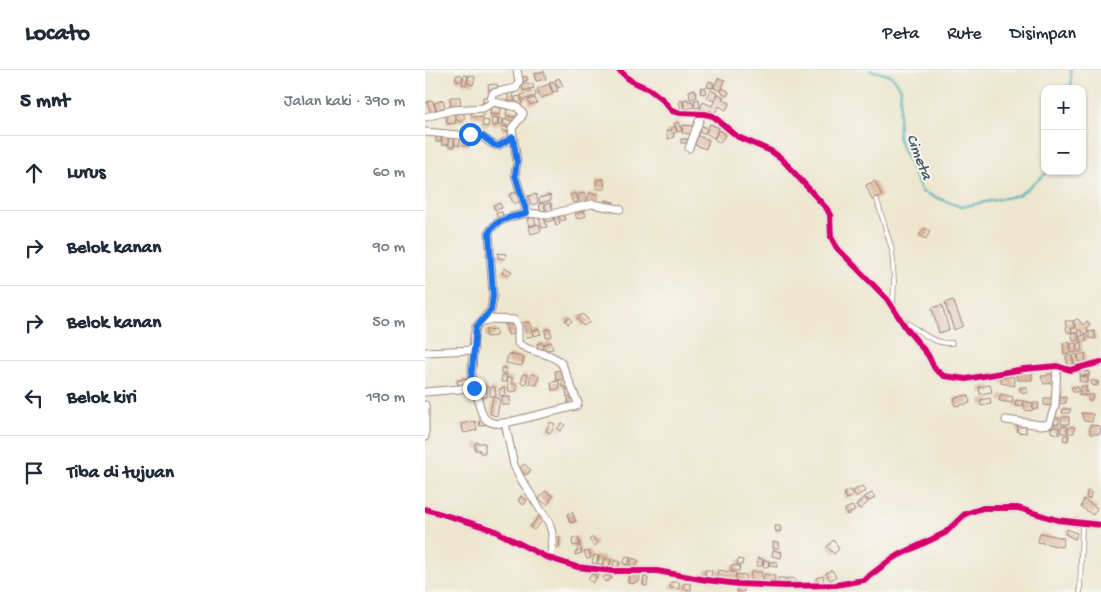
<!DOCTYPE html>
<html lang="id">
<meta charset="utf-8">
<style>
body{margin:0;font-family:"Gochi Hand",sans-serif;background:#f2f2f3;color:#1f2937}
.controls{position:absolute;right:15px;top:15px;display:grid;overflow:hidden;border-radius:10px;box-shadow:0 1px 4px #0004}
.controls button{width:45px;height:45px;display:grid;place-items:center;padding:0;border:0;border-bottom:1px solid #e0e1e3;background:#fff;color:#1f2937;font:25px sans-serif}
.stop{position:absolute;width:15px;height:15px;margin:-11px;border:4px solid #1a73e8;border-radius:50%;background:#fff}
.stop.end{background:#1a73e8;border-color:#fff;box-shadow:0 1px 5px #0008}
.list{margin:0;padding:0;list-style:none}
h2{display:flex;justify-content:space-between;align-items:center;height:65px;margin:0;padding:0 20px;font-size:21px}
h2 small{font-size:16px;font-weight:400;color:#747a83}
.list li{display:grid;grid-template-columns:32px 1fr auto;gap:15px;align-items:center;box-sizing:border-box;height:75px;padding:0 20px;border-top:1px solid #e0e1e3}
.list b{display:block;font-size:19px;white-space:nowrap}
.list em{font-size:16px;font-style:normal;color:#747a83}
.icon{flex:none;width:28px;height:28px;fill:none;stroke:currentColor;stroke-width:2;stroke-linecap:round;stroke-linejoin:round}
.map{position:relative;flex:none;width:676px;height:522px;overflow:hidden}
header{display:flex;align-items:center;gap:30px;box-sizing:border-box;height:70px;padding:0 25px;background:#fff;border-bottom:1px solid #e0e1e3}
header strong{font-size:24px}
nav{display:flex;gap:28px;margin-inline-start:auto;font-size:18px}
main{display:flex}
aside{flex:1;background:#fff}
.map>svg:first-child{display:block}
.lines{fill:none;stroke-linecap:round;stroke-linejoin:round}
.stream{stroke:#3cadb8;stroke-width:2}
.building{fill:#dcb598}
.lane-casing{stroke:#9c837d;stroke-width:5.5}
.street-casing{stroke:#9c837d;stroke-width:9}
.lane{stroke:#fff;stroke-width:4}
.street{stroke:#fff;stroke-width:7}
.cycleway-casing{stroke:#f6f6f2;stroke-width:9}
.cycleway{stroke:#d6006c;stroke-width:6}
.route{stroke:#1a73e8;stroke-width:6}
.labels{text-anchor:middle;stroke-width:4;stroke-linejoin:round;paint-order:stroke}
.water-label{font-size:16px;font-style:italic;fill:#445863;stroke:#f6f6f2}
</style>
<header>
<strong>Locato</strong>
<nav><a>Peta</a><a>Rute</a><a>Disimpan</a></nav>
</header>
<main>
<aside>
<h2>5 mnt<small>Jalan kaki · 390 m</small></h2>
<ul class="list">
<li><svg class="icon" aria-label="ahead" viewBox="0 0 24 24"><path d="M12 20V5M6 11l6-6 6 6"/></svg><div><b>Lurus</b></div><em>60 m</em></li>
<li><svg class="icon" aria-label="right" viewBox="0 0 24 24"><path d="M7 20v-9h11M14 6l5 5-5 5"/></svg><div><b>Belok kanan</b></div><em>90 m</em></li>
<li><svg class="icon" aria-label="right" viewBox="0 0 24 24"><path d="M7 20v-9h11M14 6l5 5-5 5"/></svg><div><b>Belok kanan</b></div><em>50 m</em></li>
<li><svg class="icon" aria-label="left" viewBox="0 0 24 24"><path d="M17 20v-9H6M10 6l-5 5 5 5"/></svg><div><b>Belok kiri</b></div><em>190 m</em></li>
<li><svg class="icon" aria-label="arrive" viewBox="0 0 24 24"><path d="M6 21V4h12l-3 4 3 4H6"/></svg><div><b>Tiba di tujuan</b></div></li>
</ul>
</aside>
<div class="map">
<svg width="676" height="522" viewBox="0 0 676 522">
<rect width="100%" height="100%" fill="#f6f6f2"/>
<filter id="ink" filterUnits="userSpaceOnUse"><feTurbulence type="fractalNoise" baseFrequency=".02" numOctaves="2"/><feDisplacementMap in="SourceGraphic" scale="10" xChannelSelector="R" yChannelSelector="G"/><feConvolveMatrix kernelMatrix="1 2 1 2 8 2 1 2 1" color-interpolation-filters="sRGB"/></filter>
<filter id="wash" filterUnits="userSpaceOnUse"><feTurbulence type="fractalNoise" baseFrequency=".0096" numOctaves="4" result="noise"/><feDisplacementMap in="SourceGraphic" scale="20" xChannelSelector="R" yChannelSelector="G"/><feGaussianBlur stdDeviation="1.12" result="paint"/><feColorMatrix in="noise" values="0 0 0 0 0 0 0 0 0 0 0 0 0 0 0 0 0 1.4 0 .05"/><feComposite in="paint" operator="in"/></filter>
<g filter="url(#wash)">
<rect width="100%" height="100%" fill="#ede7cf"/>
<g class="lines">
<!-- stream -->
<g class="stream">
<path d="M445 0 467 6 476 18 473 68 497 122 536 137 594 125 624 101"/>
<path d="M646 0V19"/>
</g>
</g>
<g id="blocks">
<!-- building -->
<g class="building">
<path d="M119 1 121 9 111 11 109 4Z"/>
<circle cx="34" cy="8" r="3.5"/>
<path d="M39 5 43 6 41 15 37 14Z"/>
<path d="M44 5 50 7 48 15 42 13Z"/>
<path d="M101 6 103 10 98 12 96 8Z"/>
<path d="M134 8 138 16 133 18 130 10Z"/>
<path d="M293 8 300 10 296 21 289 18Z"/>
<path d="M128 11 133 21 128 22 124 12Z"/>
<path d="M284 11 289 13 288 18 282 17Z"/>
<path d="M101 13 102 15 107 13 109 18 98 21 97 14Z"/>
<path d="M72 14 73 18 64 20 63 15Z"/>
<path d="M124 14 128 24 116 28 112 19Z"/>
<path d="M276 17 281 18 280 24 275 23Z"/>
<path d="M298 18 304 22 302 26 296 22Z"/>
<path d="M270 19 272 27 265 29 264 21Z"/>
<path d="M286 20 292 23 289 31 282 28Z"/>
<path d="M110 21 111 26 98 30 96 25Z"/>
<path d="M88 22 89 32H83V23Z"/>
<path d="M293 24 299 27 297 29 305 33 301 40 294 36 290 43 285 40 283 42 275 39 278 32 287 36Z"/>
<path d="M95 26 97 34 91 35 90 27Z"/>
<path d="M25 27H35L36 36 26 37Z"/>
<rect x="58" y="27" width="6" height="6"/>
<path d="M110 28 112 33 105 35 103 30Z"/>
<path d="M263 29V31H267L269 37 260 39 258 30Z"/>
<path d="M274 29 275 37 270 38 269 30Z"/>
<path d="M7 30 11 40 6 42 2 32Z"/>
<path d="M18 30 20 37 12 40 9 33Z"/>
<path d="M257 30 259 39 256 40 254 31Z"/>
<path d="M66 36 76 38 75 45 65 44Z"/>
<path d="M82 39 92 40V47L81 46Z"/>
<path d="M47 41 58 42V48L46 46Z"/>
<circle cx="35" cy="47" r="4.5"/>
<path d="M21 44H29L31 53 22 54Z"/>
<path d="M67 47 73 48 72 56 66 55Z"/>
<path d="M74 48 78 49 77 54H73Z"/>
<path d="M80 49 87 51 85 56 78 54Z"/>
<path d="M58 50 64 51 63 57 57 56Z"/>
<path d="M253 52 257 61 253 62 249 53Z"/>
<path d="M285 54 294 58 289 68 281 63Z"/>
<path d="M258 55 268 56V64L257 63Z"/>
<path d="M275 55 282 58 279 64 273 62Z"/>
<path d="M78 56 85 58 84 62 76 60Z"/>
<path d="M250 56 252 62 248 63 249 67 243 69 241 61 247 60 246 58Z"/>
<path d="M294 60 301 64 295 73 289 69Z"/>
<rect x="11" y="65" width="5" height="7"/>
<path d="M273 66 284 70 281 79 270 75Z"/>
<rect x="17" y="67" width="6" height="8"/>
<rect x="24" y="68" width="5" height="9"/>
<rect x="30" y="68" width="5" height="7"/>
<rect x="38" y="69" width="6" height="7"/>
<rect x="256" y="69" width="9" height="4"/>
<path d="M179 109 180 119H171V110Z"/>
<path d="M450 111 457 126 447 130 441 115Z"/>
<path d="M90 122 95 131 89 134 84 125Z"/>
<path d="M151 123 153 132 148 133 145 125Z"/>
<path d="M160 123 162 133 155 134 153 124Z"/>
<path d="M164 123 173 124 172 133 163 132Z"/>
<path d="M111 124 113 133 106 135 103 126Z"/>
<path d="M125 125 126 130 115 133 114 128Z"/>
<path d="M180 130 189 132 188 136 179 134Z"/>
<path d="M75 133 77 138 70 140 68 135Z"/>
<path d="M118 133 121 142 116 144 114 134Z"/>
<path d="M126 133 128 142 123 143 120 134Z"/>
<path d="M159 141 161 146 152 149 150 144Z"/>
<path d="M77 142 78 147 73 149 71 143Z"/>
<path d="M138 142 140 150 136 151 133 143Z"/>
<path d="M132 145 135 154 131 156 129 146Z"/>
<path d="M109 147 111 154 104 156 102 149Z"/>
<path d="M128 147 129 150 122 152 121 149Z"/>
<path d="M119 148 122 157 117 158 114 149Z"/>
<path d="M114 154 116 161 106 164 104 157Z"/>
<path d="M500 158 505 161 501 169 494 165Z"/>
<path d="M73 183 81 184 80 189 73 188Z"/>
<path d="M79 198 87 201 84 206 77 203Z"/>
<path d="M528 230 538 256 529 260 520 233Z"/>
<path d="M517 235 524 260 514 263 507 238Z"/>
<path d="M158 244 165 252 158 256 152 248Z"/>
<path d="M144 247 147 251 143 254 140 250Z"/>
<path d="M653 249 658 255 662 251 665 255 662 257 663 263 657 264 656 260 653 261 648 251Z"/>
<path d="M640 251H648L650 258H646L647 263 642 262Z"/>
<path d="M105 252 108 266 102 267 98 253Z"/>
<path d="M80 254H88L89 264 83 265Z"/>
<path d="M71 259V266L61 267V260Z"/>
<path d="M114 259 116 264 109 266 108 261Z"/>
<path d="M125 259 127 266 121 268 120 260Z"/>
<path d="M669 261 671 269 664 268V262Z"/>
<path d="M653 262 654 270 648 271 647 263Z"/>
<path d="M661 265 662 271H655V266Z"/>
<path d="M117 272 119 278 113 279 112 274Z"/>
<path d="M126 272 128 279 121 280 119 274Z"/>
<path d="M645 272V283L639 284 638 273Z"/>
<path d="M657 272V281L654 283 653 273Z"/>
<path d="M651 273 652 282 646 283V274Z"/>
<path d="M661 283 660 294 651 297 647 286 652 284 654 292 653 285Z"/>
<path d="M83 284 99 287 97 296 81 293Z"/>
<path d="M646 285 649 296 643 297 641 286Z"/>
<rect x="76" y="298" width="5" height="5"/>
<path d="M594 299H607V310H593L591 305Z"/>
<path d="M138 300 139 309 131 310 130 301Z"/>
<path d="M655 300 664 302V306L655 305Z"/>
<path d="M98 304 103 305 101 314 96 313Z"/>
<path d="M106 304 114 306 112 315 104 314Z"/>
<path d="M622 304H629V313L619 314 616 306H622Z"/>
<path d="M77 305H82L81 312H76Z"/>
<path d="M588 306 590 316 576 313V308Z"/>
<path d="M655 306 663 307V313L654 311Z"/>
<path d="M87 307V314H91L92 321 84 322 82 308Z"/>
<path d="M41 308 42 313 33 315 32 311Z"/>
<path d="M667 310 673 312 672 316 666 315Z"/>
<path d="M134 311 135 319 127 320 126 312Z"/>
<path d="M144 311V317H137V312Z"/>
<path d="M565 315 567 322 555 324 554 317Z"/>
<rect x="54" y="316" width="8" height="11"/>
<path d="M656 316H662L660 322 663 321 662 326 654 325Z"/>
<path d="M65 317H70L71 326H65Z"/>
<path d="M595 317H602V323H598L595 320Z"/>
<path d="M646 317H653V322H648Z"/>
<path d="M80 318 81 325 75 326 74 319Z"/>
<path d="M141 319H147L148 326 142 327Z"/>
<path d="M576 324 588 327 587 333 574 331Z"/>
<path d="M665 324 669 325 666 331 662 330Z"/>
<path d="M543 325 545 333 530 336 529 328Z"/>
<path d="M68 327 75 329 72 346 65 344Z"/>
<rect x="77" y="327" width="8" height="8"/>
<path d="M641 327V333L634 334V328Z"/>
<path d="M565 328 566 334 556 336 555 330Z"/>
<path d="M619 328H627V336L619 335Z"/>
<rect x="143" y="329" width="7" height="5"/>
<path d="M591 330 598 331 608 333 607 341 600 340 598 331 597 337 590 336Z"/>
<path d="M608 333H614L613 339H608Z"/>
<path d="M638 339H646L644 343H637Z"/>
<path d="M656 343 668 344 667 352 659 351Z"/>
<path d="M637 347H644V354H636Z"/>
<rect x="629" y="348" width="5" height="6"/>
<path d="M59 350 61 354 55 356 54 351Z"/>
<path d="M50 351 52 360 39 363 36 354Z"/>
<path d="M125 352 130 354 126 363 121 361Z"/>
<path d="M137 353 140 355 135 361 132 359Z"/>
<path d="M593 355H601V363L592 362Z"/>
<path d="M665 355 675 356V364H665Z"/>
<rect x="636" y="356" width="6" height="7"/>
<path d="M626 357H634V365L626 362Z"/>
<path d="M644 357H650L649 363H643Z"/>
<path d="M639 365H644L643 371 638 370Z"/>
<path d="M50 373H60V383H55V380H50Z"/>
<path d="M99 394 106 400 101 405 94 399Z"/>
<path d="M437 416 440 421 431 427 428 421Z"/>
<path d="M425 420 428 426 421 429 419 423Z"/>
<path d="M120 421 128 426 122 435 114 429Z"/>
<path d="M662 421 666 422 665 429 661 428Z"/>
<path d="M447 423 450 427 445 431 439 427Z"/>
<path d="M96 426 102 430 99 435 93 431Z"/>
<path d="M439 427 443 432 436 439 431 436Z"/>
<path d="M659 429 672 438 668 445 656 437Z"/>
<path d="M427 436 430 441 422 445 420 439Z"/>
<path d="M147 442 151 451 145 453 142 444Z"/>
<path d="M115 445 119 449 109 460 105 457Z"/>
<path d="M350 456H355L356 461 351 462Z"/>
<path d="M642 459 652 463 650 469 640 464Z"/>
<path d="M615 463 639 468 637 477 613 472Z"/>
<path d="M130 467H135L134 478H129Z"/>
<path d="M153 467 155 475 148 476 147 468Z"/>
<path d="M167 467 173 473 170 476 164 470Z"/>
<path d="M408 470 413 476 412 477 414 479 409 484 402 477Z"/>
<rect x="348" y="472" width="6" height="6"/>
<path d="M155 476 157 483 150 485V482L153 481 152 477Z"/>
<path d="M348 480 357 482 356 488 347 486Z"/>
<path d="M164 481 166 488 162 489 159 482Z"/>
<path d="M169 485 173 486 171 494 167 493Z"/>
<path d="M174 486 179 487 177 495 173 494Z"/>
<path d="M201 486 206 488 203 495 198 494Z"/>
<path d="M181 488 186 490 184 497 178 495Z"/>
<path d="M208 488 214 491 209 498 205 496Z"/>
<path d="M333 488 338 489 337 496H332Z"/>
<path d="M313 489 318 490 317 495H312Z"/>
<path d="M190 490 195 492 193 498 188 496Z"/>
<path d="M339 490 344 491 343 497H338Z"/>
<path d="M345 492H352V497L344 496Z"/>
<path d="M306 495 315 496 314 501H306Z"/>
<path d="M280 500H287L286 507H280Z"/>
<path d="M293 500 311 503 310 512 292 509Z"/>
<path d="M407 500 411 507 405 510 401 503Z"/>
<path d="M204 502 215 504 214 512H209V514L203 513Z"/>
<path d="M326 502H337L336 513 325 512Z"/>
<path d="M168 503 172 507 168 513 163 509Z"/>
<path d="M311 504 321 505 320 511H311Z"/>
<path d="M339 504 350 506 349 514 338 512Z"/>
<path d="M185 505 187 509 180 512 178 507Z"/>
<path d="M398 506 399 512 392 514 391 508Z"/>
<path d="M219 507 223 508 222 516 218 515Z"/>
<rect x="353" y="508" width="7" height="6"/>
<path d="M362 508 370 509V514H362Z"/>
<path d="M246 512H254V519L245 518Z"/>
<path d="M259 513 266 514V520L258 519Z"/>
<path d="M312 517 319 518V522H312Z"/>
</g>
</g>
</g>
<g filter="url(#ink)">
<use href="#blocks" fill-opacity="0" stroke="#9c837d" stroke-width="1"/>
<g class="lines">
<defs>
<g id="lane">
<path d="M452 130 467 180 469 211 468 236"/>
<path d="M477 250C494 259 507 275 527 273"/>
<path d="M655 522 657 453"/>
</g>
<g id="street">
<path d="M194 0 206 11 224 19 237 29 247 41 255 43 280 44 288 46 313 67 346 81 356 88 402 139 405 145 406 167 412 178 462 229 481 258 503 285 510 299 519 306 541 309 599 299 632 296 645 300 676 292"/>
<path d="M0 47 28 40 58 38 69 32"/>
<path d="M0 62 57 67 69 75 73 76 88 67"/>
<path d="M264 78 277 43"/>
<path d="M102 143 122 145 167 134 195 139"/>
<path d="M55 252 67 249 90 250 93 257V273C105 284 126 281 137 294L153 333 151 336 80 353"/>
<path d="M0 282 49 280"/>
<path d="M46 316C60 324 46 358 80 353L89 395 96 409 124 453 127 463 126 489"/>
<path d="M0 322 35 319 46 316 49 267 51 257 66 240 68 226 64 163C70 148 89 147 102 143L90 105 92 92 87 58 97 46 98 43 92 37 69 32 66 28 68 23 91 18 94 11 92 0"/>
<path d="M0 335V367"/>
<path d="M581 350 616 355 624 354 630 336 632 296"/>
<path d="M0 439 66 459 121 487 152 497 188 501H232L281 510 313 514 361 516 411 515 439 510 468 488 520 463 540 444 558 438H593L632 450 676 455"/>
</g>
</defs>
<!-- lane casing -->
<use href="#lane" class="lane-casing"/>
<!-- street casing -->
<use href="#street" class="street-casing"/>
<!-- lane -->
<use href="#lane" class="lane"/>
<!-- street -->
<use href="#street" class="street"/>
<defs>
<g id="cycleway">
<path d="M194 0 206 11 224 19 237 29 247 41 255 43 280 44 288 46 313 67 346 81 356 88 402 139 405 145 406 167 412 178 462 229 481 258 503 285 510 299 519 306 541 309 599 299 632 296 645 300 676 292"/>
<path d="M0 439 66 459 121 487 152 497 188 501H232L281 510 313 514 361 516 411 515 439 510 468 488 520 463 540 444 558 438H593L632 450 676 455"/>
</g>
</defs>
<!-- cycleway casing -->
<use href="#cycleway" class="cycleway-casing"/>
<!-- cycleway -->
<use href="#cycleway" class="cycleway"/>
</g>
</g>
<g class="lines" filter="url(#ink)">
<!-- route -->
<path class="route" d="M45 64 57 66 69 75 73 76 88 67 92 92 90 105 102 143C89 147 70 148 64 163L68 226 66 240 51 257 46 310V316L49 318"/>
</g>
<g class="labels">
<!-- water labels -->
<g class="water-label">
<text transform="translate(496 86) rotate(69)" y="6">Cimeta</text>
</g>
</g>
</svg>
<div class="controls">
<button>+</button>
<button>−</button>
</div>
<div class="stop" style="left:45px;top:64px"></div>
<div class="stop end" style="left:49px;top:318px"></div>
</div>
</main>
